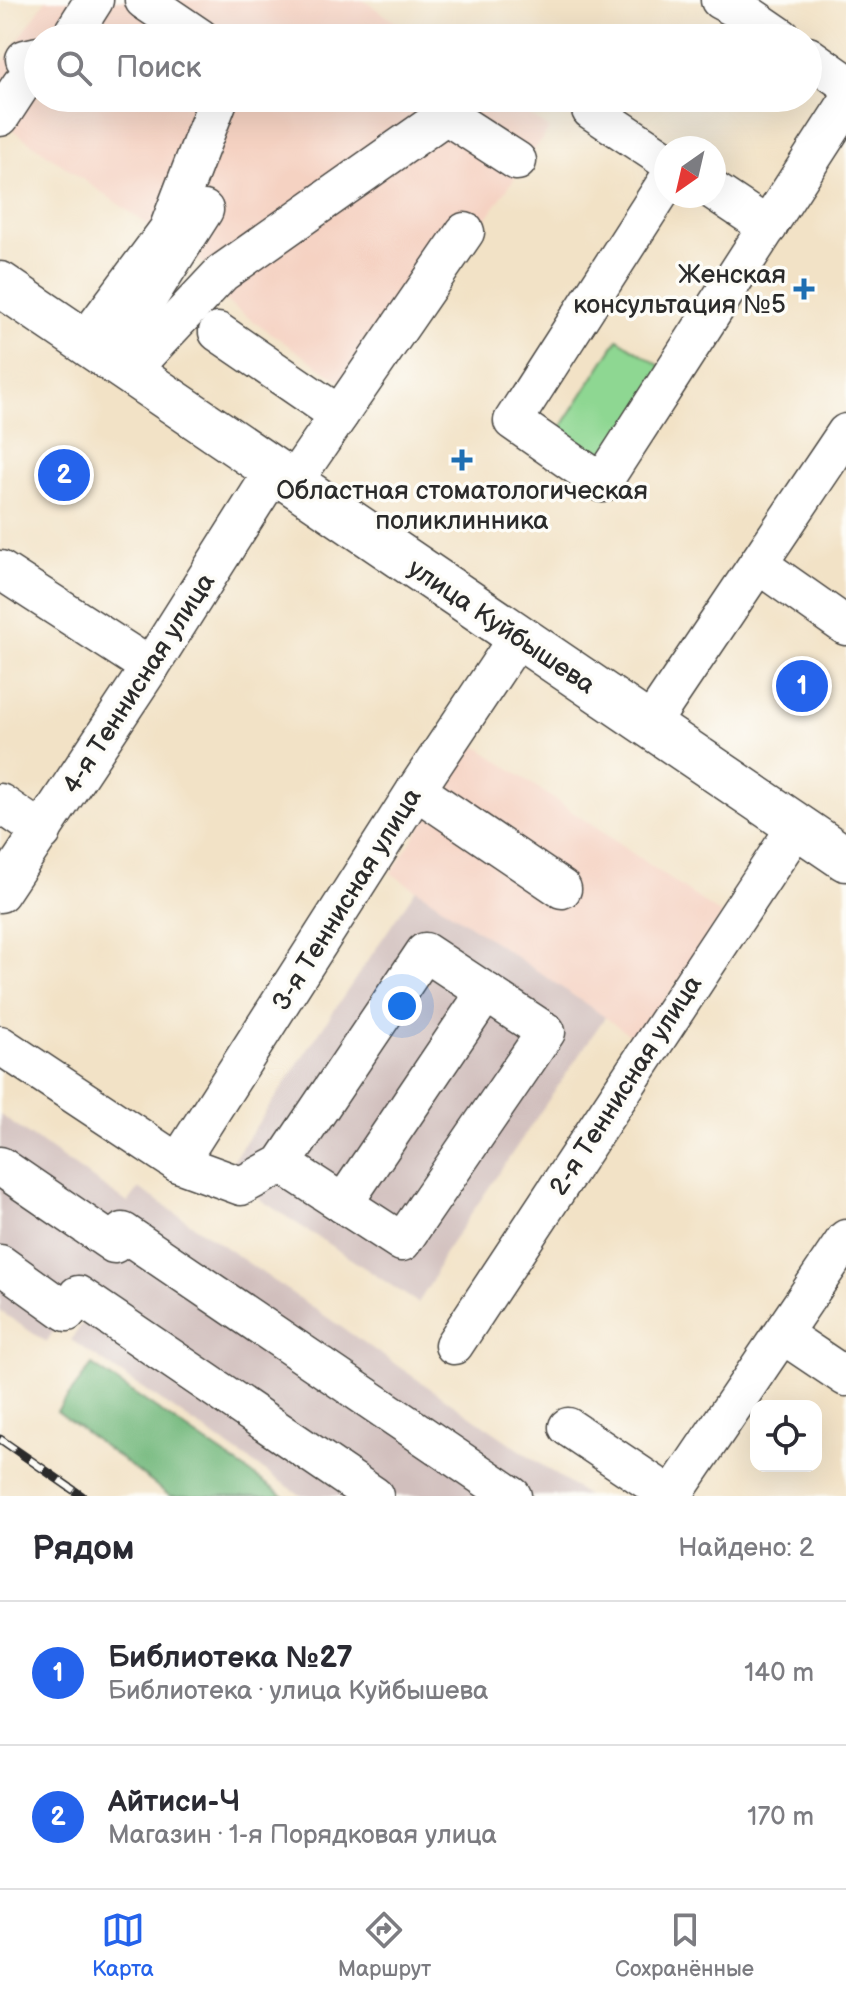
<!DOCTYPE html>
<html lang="ru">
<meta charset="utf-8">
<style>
body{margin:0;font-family:"Balsamiq Sans",sans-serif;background:#f2f2f3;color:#2b2b33}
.controls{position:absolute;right:24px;bottom:24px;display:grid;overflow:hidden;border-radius:16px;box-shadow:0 8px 32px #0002}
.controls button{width:72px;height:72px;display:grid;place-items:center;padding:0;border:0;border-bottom:2px solid #e1e1e2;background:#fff;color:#2b2b33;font:40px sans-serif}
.compass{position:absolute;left:654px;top:136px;width:72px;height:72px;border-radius:50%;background:#fff;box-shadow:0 8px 32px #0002;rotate:214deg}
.you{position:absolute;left:402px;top:1006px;width:28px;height:28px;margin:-20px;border:6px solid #fff;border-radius:50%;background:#1a73e8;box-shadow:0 0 0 12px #1a73e833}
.badge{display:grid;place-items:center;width:52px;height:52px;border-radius:50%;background:#2563eb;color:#fff;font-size:26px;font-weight:700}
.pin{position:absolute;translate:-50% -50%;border:4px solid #fff;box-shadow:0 2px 8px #0006}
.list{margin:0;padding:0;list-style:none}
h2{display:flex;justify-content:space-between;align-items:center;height:104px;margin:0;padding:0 32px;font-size:34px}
h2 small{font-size:26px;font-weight:400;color:#7c7c81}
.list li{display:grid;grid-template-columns:52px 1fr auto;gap:24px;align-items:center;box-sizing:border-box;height:144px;padding:0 32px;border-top:2px solid #e1e1e2}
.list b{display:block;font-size:30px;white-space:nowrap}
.list p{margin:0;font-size:26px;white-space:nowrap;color:#7c7c81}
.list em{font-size:26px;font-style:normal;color:#7c7c81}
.icon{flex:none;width:44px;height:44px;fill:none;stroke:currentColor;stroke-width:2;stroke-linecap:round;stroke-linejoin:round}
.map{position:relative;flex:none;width:846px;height:1496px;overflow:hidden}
.search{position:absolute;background:#fff;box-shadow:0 8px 32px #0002;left:24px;right:24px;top:24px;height:88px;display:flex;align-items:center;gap:20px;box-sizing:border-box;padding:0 28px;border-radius:44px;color:#7c7c81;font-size:30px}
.sheet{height:392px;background:#fff}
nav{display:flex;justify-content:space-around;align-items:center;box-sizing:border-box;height:112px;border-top:2px solid #e1e1e2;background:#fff;font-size:22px;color:#7c7c81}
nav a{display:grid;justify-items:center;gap:4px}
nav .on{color:#2563eb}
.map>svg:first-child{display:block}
.built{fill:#f5d2c2}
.industrial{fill:#d1bfbd}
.green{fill:#8ed792;stroke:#5c815e;stroke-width:2}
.forest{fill:#72b87c;stroke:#4e7254;stroke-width:2}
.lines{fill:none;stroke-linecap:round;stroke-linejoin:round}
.minor-casing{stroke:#494642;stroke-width:41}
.major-casing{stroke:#494642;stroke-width:47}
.minor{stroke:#fff;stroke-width:38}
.major{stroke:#fff;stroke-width:44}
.rail-casing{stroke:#2b2b2b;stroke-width:9}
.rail{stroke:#fdfcf7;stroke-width:6;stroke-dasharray:18;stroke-linecap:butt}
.poi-dot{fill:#1f6fb2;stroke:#fdfcf7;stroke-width:3}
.labels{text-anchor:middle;stroke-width:7;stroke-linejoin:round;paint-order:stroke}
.poi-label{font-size:26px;fill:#2b2b2b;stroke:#fdfcf7;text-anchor:end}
.street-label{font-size:26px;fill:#2b2b2b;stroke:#fdfcf7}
</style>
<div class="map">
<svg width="846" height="1496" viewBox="0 0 846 1496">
<rect width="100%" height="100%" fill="#fdfcf7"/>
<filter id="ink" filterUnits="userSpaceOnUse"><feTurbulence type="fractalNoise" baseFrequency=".0125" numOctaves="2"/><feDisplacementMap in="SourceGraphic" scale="16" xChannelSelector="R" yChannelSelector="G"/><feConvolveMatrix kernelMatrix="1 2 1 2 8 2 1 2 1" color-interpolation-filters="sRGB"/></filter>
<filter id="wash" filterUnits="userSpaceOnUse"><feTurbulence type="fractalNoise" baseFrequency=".006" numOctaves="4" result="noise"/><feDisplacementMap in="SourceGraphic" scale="32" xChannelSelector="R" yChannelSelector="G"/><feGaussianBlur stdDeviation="1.8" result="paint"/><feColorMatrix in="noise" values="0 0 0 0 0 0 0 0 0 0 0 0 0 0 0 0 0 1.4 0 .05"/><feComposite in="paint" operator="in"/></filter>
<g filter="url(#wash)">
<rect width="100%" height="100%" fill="#f2e2c6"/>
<!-- built -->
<g class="built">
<path d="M46 0H363L419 38H38V98H505L549 129 362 397 208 289 218 274 0 121V67Z"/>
<path d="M474 744 722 915 638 1040 391 873Z"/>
</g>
<!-- industrial -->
<g class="industrial">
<path d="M416 889 605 1017 443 1255 432 1281 418 1303 223 1175Z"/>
<path d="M0 1115 128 1203 139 1188 587 1496H302L71 1340 86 1318 61 1321 46 1342 0 1311Z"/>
</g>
<!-- green -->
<path class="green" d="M618 339 665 369 601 468 555 437Z"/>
<!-- forest -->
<path class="forest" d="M92 1365 284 1496H170L57 1411Z"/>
</g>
<g filter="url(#ink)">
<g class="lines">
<defs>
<g id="minor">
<path d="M144 0 200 38"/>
<path d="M720 0 750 16 782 38"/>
<path d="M70 38 94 0"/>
<path d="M808 56 846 83"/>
<path d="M25 59 38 56"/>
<path d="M591 110 666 160"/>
<path d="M0 117 21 85"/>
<path d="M666 183 513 421 602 483 846 105"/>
<path d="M714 191 768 227"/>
<path d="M97 325 168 230 219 98"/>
<path d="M218 332 339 415"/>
<path d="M120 342 204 210"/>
<path d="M143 357 222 273 446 115 517 161"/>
<path d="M304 466 465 232"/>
<path d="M758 564 846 626"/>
<path d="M0 570 150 667"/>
<path d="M661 708 846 433"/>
<path d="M416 790 562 889"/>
<path d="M0 803 42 832"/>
<path d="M0 893 150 667 274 471"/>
<path d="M0 1045 178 1163 241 1186 282 1164 402 1242 546 1032 425 952 282 1164"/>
<path d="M178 1163 416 790 518 637"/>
<path d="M0 1166 114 1244 123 1232 512 1496"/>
<path d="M343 1204 486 992"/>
<path d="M0 1264 67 1312 78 1295 374 1496"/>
<path d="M782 1334 846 1377"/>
<path d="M454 1345 797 826"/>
<path d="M568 1427 671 1496"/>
<path d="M672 1496 846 1239"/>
</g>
<path id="major" d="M0 284 846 859"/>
</defs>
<!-- minor casing -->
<use href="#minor" class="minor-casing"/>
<!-- major casing -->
<use href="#major" class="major-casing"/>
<!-- minor -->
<use href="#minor" class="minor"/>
<!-- major -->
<use href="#major" class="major"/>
<defs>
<path id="rail" d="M0 1439 82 1496"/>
</defs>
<!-- rail casing -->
<use href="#rail" class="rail-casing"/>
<!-- rail -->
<use href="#rail" class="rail"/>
</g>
</g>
<!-- markers -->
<g class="poi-dot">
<path d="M800 277h8v8h8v8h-8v8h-8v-8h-8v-8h8z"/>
<path d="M458 448h8v8h8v8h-8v8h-8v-8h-8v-8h8z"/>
</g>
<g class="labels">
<!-- poi labels -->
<g class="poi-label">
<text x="786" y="283">Женская<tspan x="786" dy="30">консультация №5</tspan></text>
<text x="462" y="499" text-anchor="middle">Областная стоматологическая<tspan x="462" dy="30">поликлинника</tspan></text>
</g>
<!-- street labels -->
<g class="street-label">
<text transform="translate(502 626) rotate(34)" y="9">улица Куйбышева</text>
<text transform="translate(138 683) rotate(-57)" y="9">4-я Теннисная улица</text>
<text transform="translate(346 899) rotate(-58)" y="9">3-я Теннисная улица</text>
<text transform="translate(625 1085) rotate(-57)" y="9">2-я Теннисная улица</text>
</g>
</g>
</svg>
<div class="controls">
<button><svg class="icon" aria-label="locate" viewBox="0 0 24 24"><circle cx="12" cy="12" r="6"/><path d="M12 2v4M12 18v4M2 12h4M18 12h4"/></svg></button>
</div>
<svg class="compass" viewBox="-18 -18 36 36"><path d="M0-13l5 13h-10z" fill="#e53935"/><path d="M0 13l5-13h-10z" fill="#7c7c81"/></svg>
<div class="you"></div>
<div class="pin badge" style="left:802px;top:686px">1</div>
<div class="pin badge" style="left:64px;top:475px">2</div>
<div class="search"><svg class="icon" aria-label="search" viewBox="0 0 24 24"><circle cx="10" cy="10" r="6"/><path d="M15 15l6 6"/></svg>Поиск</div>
</div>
<section class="sheet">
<h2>Рядом<small>Найдено: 2</small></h2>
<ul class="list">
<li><span class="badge">1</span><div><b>Библиотека №27</b><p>Библиотека · улица Куйбышева</p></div><em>140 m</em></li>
<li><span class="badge">2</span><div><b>Айтиси-Ч</b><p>Магазин · 1-я Порядковая улица</p></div><em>170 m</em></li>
</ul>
</section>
<nav>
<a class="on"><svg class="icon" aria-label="map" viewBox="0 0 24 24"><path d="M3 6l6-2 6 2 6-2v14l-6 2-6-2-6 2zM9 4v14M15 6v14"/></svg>Карта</a>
<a><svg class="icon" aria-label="directions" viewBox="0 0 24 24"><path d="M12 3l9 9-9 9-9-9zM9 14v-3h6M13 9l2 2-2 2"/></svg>Маршрут</a>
<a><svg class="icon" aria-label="saved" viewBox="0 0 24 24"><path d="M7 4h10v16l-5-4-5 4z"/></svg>Сохранённые</a>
</nav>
